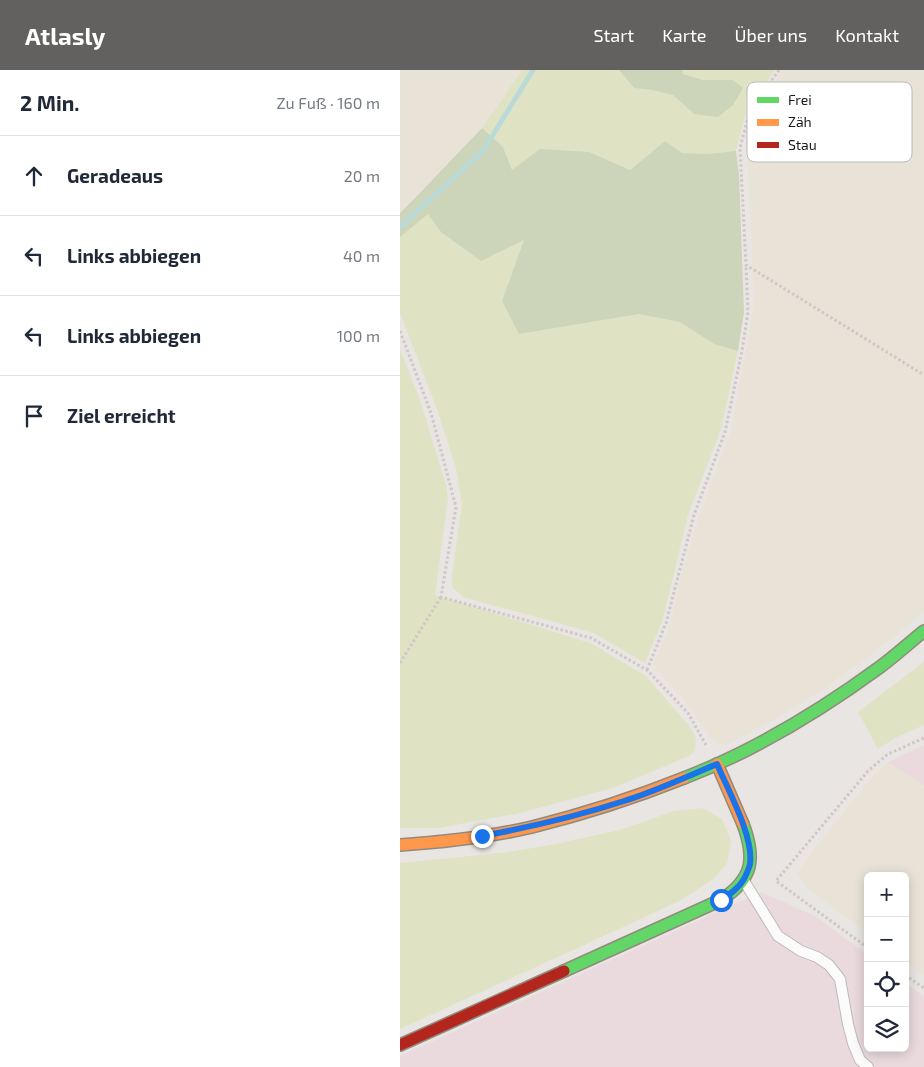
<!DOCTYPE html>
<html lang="de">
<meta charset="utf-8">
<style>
body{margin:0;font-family:"Exo 2",sans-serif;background:#f6f6f7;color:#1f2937}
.controls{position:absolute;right:15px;bottom:15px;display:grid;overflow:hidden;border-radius:8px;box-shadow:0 2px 12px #0003}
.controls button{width:45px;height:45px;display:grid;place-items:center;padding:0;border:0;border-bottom:1px solid #e0e1e3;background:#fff;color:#1f2937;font:25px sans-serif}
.stop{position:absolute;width:15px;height:15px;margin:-11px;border:4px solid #1a73e8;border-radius:50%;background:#fff}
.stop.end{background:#1a73e8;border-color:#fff;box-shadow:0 1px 5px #0008}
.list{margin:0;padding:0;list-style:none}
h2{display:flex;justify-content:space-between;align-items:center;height:65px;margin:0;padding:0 20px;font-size:21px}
h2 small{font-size:16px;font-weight:400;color:#747a83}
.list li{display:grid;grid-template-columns:32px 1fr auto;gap:15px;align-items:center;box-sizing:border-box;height:80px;padding:0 20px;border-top:1px solid #e0e1e3}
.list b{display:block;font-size:19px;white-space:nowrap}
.list em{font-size:16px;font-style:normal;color:#747a83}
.icon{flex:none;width:28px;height:28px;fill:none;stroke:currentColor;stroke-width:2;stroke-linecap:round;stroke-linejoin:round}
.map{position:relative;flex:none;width:524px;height:997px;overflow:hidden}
header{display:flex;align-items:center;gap:30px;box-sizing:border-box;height:70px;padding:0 25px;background:#626160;color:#fff}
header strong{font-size:24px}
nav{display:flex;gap:28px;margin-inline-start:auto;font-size:18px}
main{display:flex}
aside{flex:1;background:#fff}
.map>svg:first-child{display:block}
.commercial{fill:#eadadd}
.farmland{fill:#e9e3d7}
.grass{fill:#dfe3c4}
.forest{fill:#ccd4ba}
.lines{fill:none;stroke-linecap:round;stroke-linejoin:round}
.stream{stroke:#b9dad6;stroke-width:5}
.lane-casing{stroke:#bcbab9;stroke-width:12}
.fast-casing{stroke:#918b7d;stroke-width:14}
.slow-casing{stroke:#918b7d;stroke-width:14}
.jam-casing{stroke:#918b7d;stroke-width:14}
.path{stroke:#d3c5c8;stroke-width:3;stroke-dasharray:2.5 2.5;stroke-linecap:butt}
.lane{stroke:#fcfbfb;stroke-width:10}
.fast{stroke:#63d668;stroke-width:11}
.slow{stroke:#ff974d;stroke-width:11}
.jam{stroke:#b3261e;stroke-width:11}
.route{stroke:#1a73e8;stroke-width:6}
.key{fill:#fff;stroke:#bababa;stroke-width:1}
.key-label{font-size:14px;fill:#1a1a1a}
</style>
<header>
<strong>Atlasly</strong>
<nav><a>Start</a><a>Karte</a><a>Über uns</a><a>Kontakt</a></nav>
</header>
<main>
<aside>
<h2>2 Min.<small>Zu Fuß · 160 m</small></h2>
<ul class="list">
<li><svg class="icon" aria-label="ahead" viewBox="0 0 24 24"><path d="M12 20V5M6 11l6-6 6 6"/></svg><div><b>Geradeaus</b></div><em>20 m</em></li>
<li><svg class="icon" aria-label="left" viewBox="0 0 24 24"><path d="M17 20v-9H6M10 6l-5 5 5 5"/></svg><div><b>Links abbiegen</b></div><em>40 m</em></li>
<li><svg class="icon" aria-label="left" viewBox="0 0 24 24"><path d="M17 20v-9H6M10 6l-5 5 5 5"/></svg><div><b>Links abbiegen</b></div><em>100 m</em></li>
<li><svg class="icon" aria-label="arrive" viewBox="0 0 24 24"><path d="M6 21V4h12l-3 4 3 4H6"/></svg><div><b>Ziel erreicht</b></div></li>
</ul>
</aside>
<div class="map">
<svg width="524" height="997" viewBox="0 0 524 997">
<rect width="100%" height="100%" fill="#e9e5e3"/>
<!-- commercial -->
<g class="commercial">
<path d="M524 675V716L488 692Z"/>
<path d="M361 822 415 846 468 885V978H505V913L524 926V997H0V986Z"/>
</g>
<!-- farmland -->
<g class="farmland">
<path d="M0 0H122L82 58 16 127 0 143Z"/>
<path d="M383 0H524V542L472 584 418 623 370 652 327 675 319 674 311 668 284 630 253 596 270 554 280 510 298 449 331 360 353 242 354 224 346 65 352 41Z"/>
<path d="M488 692 524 716V905L505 891V806H468V863L410 821 397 804 405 791 471 708Z"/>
</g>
<!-- grass -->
<g class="grass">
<path d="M122 0H219L234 18 252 20 273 25 294 44 333 10H303L283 4 282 0H375L347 39 336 81 308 84 282 83 265 71 230 100 189 82 112 101 103 77 82 58Z"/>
<path d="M28 143 41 162 125 170 102 231 119 264 239 244 280 252 314 274 338 281 321 359 288 445 263 549 245 593 194 563 63 527 52 517V506L62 435 56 398 37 339 0 243V167Z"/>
<path d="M0 279 20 330 46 415 48 428 35 525 190 573 246 606 291 658 296 668 295 680 289 686 213 718 120 743 39 758H0Z"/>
<path d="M524 592V655L495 668 478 679 458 642Z"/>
<path d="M302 738 322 749 331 771 327 794 312 810 281 830 232 853 0 959V793L109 782 161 773 223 759 274 741Z"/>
</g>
<!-- forest -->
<g class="forest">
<path d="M219 0H282L283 4 303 10H333L343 18 333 35 318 47 294 44 273 25 252 20 234 18Z"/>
<path d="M82 58 103 77 112 100 140 79 189 82 230 100 265 71 282 83 308 84 336 81 339 106 344 242 338 281 314 274 280 252 239 244 119 264 102 231 124 170 81 191 41 162 28 144 0 167V143L16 127Z"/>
</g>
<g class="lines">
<!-- stream -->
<path class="stream" d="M0 157 83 81 133 0"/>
<defs>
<path id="lane" d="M344 811 378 866 401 881 417 887 429 895 440 909 448 954 453 973 460 990 468 997"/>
<g id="fast">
<path d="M284 708C354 681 420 641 480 597 495 586 509 573 524 561"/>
<path d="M164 901 321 830C353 809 356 789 343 754"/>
</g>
<g id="slow">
<path d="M317 694 343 754"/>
<path d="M0 775C44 772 89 767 132 757 184 744 234 728 284 708"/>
</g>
<path id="jam" d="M0 975 164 901"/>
</defs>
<!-- lane casing -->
<use href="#lane" class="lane-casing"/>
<!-- fast casing -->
<use href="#fast" class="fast-casing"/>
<!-- slow casing -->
<use href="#slow" class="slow-casing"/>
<!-- jam casing -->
<use href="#jam" class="jam-casing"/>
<!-- path -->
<g class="path">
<path d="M379 0 350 40 340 78 346 195 524 305"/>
<path d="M0 261 31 343 56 437 41 527 191 568 247 600 288 643 306 675"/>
<path d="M0 593 41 527"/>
<path d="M247 600 266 553 294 445 325 362 342 281 348 242 346 195"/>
<path d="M468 878 376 811 468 701 488 684 524 668"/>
<path d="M505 905 524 918"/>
</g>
<!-- lane -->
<use href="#lane" class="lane"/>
<!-- fast -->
<use href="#fast" class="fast"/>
<!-- slow -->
<use href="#slow" class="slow"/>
<!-- jam -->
<use href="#jam" class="jam"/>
</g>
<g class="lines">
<!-- route -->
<path class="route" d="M82 766C131 757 178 746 224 731 256 721 286 707 317 694 328 720 354 767 350 794 349 799 346 805 344 809 339 818 330 824 321 830"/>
</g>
<!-- legend -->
<rect x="347" y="12" width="165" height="80" rx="8" class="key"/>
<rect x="357" y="27" width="22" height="6" fill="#63d668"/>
<rect x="357" y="49" width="22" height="7" fill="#ff974d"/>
<rect x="357" y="72" width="22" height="6" fill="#b3261e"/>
<g class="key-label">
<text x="388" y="35">Frei</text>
<text x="388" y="57">Zäh</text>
<text x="388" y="80">Stau</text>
</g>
</svg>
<div class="controls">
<button>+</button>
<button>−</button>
<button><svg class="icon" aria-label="locate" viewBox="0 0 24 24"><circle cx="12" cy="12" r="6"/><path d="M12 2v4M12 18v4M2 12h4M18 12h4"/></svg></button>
<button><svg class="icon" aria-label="layers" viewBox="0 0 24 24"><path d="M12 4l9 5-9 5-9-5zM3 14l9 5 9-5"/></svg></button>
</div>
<div class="stop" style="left:321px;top:830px"></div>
<div class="stop end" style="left:82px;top:766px"></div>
</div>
</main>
